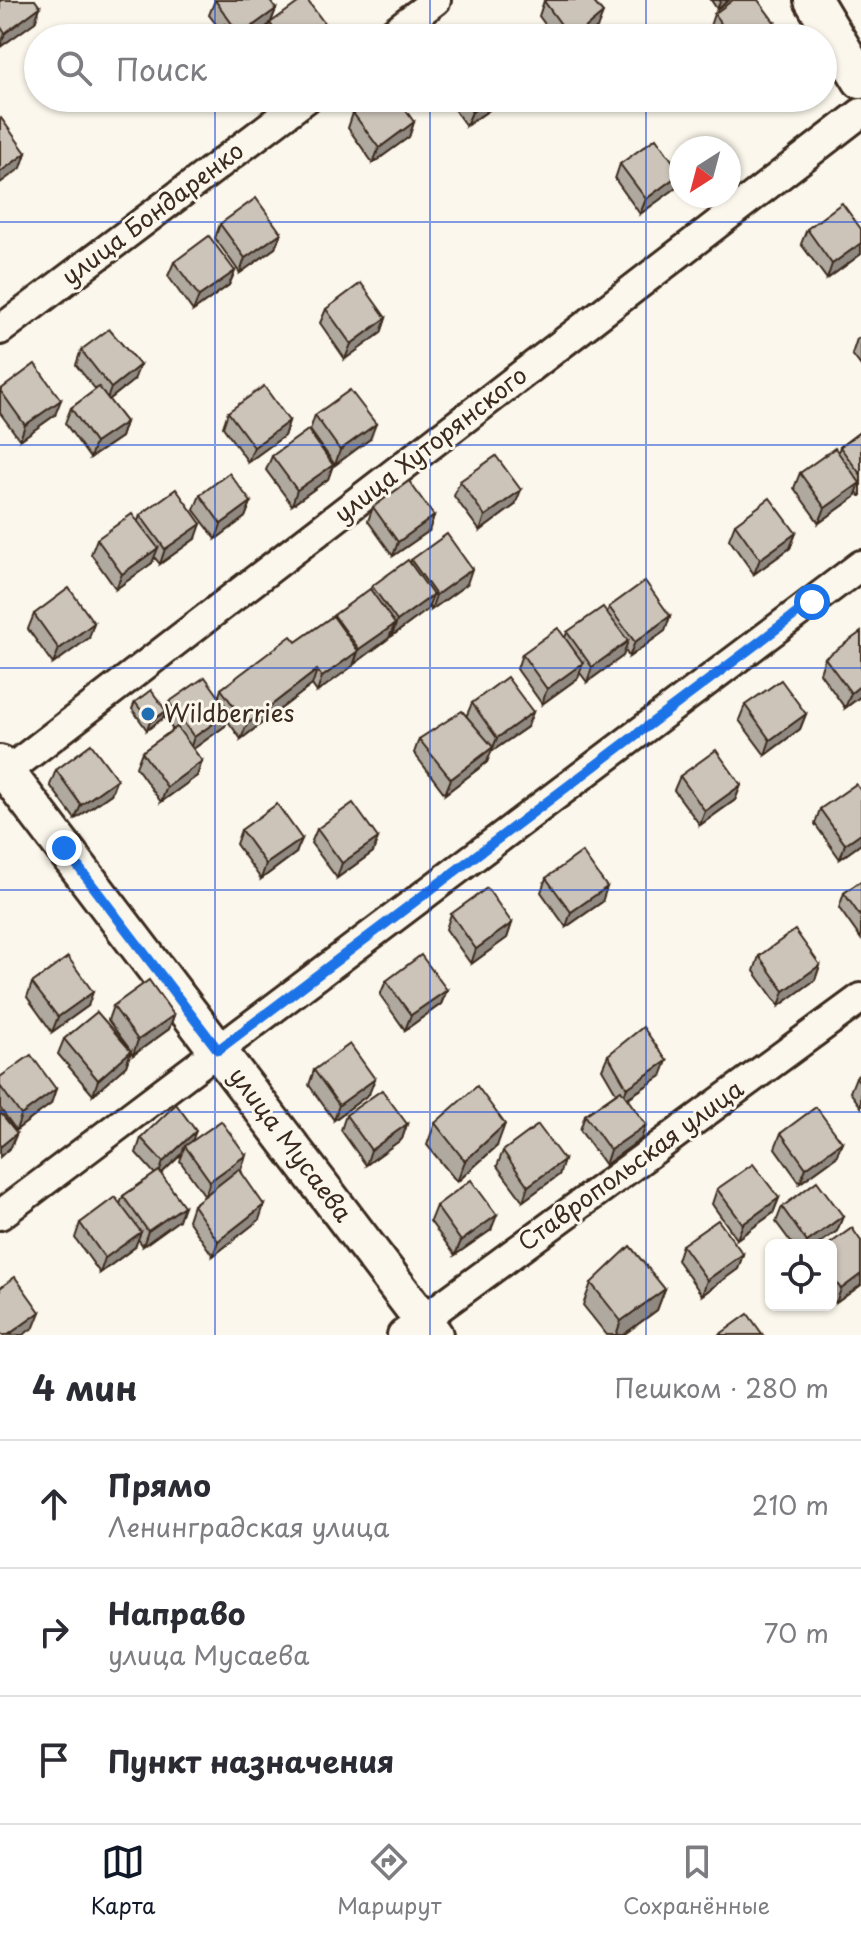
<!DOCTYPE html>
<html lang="ru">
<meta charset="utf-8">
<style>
body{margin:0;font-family:"Playpen Sans",sans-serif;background:#f2f2f3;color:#2b2b33}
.controls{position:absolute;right:24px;bottom:24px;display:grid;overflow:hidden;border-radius:12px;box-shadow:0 2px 6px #0004}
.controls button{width:72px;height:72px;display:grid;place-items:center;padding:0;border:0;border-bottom:2px solid #e1e1e2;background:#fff;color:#2b2b33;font:40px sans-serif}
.compass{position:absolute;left:669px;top:136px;width:72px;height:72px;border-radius:50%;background:#fff;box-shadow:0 2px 6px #0004;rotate:216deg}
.stop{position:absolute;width:24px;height:24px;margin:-18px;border:6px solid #1a73e8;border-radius:50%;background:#fff}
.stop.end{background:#1a73e8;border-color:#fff;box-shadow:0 2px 8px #0008}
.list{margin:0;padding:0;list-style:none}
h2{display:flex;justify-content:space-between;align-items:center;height:104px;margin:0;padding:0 32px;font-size:34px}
h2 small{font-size:26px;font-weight:400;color:#7c7c81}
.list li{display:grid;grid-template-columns:52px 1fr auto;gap:24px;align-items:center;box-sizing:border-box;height:128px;padding:0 32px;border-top:2px solid #e1e1e2}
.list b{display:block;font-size:30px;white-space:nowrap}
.list p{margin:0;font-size:26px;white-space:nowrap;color:#7c7c81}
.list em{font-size:26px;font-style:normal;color:#7c7c81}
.icon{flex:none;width:44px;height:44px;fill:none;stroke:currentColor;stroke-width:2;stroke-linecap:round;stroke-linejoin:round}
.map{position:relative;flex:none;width:861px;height:1335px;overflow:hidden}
.search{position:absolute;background:#fff;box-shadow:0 2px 6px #0004;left:24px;right:24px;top:24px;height:88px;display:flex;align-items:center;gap:20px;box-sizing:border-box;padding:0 28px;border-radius:44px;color:#7c7c81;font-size:30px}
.sheet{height:488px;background:#fff}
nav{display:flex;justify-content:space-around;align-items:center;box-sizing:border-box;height:112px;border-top:2px solid #e1e1e2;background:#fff;font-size:22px;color:#7c7c81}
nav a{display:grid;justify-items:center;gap:4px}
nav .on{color:#111827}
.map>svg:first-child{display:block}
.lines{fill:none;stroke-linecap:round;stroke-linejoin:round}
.minor-casing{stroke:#3b2a1e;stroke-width:34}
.tertiary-casing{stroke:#3b2a1e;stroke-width:42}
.minor{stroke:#fbf7ec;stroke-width:28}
.tertiary{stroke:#fbf7ec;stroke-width:36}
.wall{fill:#afa99f;stroke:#3b2a1e;stroke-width:2}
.shaded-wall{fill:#8f8982;stroke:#3b2a1e;stroke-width:2}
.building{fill:#ccc4b9;stroke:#3b2a1e;stroke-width:2}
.route{stroke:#1a73e8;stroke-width:10}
.grid{fill:none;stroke:#1d4ed8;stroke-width:2;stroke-opacity:0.55}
.poi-dot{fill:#1f6fb2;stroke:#fbf7ec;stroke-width:3}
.labels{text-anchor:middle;stroke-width:6;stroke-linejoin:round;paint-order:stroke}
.street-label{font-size:24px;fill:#3b2a1e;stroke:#fbf7ec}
.poi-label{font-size:24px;fill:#3b2a1e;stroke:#fbf7ec;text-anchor:start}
</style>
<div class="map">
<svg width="861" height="1335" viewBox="0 0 861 1335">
<rect width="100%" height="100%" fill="#fbf7ec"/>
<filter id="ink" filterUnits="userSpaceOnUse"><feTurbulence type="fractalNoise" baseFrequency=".0125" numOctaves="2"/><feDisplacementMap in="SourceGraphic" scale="16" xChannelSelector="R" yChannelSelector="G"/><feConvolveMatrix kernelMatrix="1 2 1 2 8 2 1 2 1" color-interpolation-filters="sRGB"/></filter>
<g filter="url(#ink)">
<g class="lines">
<defs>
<g id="minor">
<path d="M386 38 436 0"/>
<path d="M0 330 307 98"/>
<path d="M0 777 861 113"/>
<path d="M0 1215 861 565"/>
<path d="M402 1335 861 998"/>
</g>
<g id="tertiary">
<path d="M813 0 861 80"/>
<path d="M0 764 434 1335"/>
</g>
</defs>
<!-- minor casing -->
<use href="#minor" class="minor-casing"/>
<!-- tertiary casing -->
<use href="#tertiary" class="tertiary-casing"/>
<!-- minor -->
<use href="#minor" class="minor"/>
<!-- tertiary -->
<use href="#tertiary" class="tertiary"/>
</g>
<!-- wall -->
<g class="wall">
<path d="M0 0 40 7 35 22 0 47Z"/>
<path d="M215 0 276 9 271 22 331 32 329 38H264L269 25 251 38H206L219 28 209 15Z"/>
<path d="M711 0H729L717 9Z"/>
<path d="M544 1 597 28 585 38H555L539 16Z"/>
<path d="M714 14 775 23 769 38H716L709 29Z"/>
<path d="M446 98H503L502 101 466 126Z"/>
<path d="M353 113 414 122 409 137 373 163 348 128Z"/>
<path d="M620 164 676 188 640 214 615 179Z"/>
<path d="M220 224 275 248 240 273 215 238Z"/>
<path d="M807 229H861V254L827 279 801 244Z"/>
<path d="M174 262 235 271 229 285 193 311 168 276Z"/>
<path d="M326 309 386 318 381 333 345 359 320 323Z"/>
<path d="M861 337V366L852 354 857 339Z"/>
<path d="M81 350 134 380 109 400 126 422 121 437 90 458 65 423 71 408 96 390 76 365Z"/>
<path d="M0 390 55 415 20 440 0 413Z"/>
<path d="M228 412 289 421 284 436 248 462 223 427Z"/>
<path d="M315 415 370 439 335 465 310 430Z"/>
<path d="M861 431V496H860L857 492 855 497 819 523 794 488 800 473 838 452 840 447Z"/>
<path d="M272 456 333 465 328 479 292 505 266 470Z"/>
<path d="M460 481 515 505 480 531 454 496Z"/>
<path d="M200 495 251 502 245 517 216 539 194 510Z"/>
<path d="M373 507 429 531 393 556 368 521Z"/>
<path d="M140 515 196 538 160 564 154 557 152 563 116 589 91 554 97 539 138 521Z"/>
<path d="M735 524 796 533 790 548 754 574 729 539Z"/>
<path d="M411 560 467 584 431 610 429 606 427 610 392 636 391 634 389 638 317 692 312 685 241 739 227 720 225 726 193 749 202 761 197 776 161 802 136 767 142 752 173 730 164 717 169 702 219 696 221 689 296 642 370 590 372 586 410 563Z"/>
<path d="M609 607 670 616 665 631 629 657 625 650 623 656 587 682 580 673 578 678 542 704 517 669 522 654 565 638 567 632 607 613Z"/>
<path d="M34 614 89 638 53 664 28 629Z"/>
<path d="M825 658 861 696 845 708 820 673Z"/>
<path d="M135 702 163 718 147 730 132 709Z"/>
<path d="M472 703 533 712 527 727 491 752 487 762 445 794 414 753 419 739 466 717Z"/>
<path d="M745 705 806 714 800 729 765 755 739 720Z"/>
<path d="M56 770 111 794 75 819 50 785Z"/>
<path d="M680 776 741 785 735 800 700 825 674 790Z"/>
<path d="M861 791V844L840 859 815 824 820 809Z"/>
<path d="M317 829 373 852 337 878 311 843Z"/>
<path d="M241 830 296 853 261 879 236 844Z"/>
<path d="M546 878 602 902 566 927 541 892Z"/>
<path d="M861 881V939L839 908 844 893Z"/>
<path d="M451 914 512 923 507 938 471 964 446 929Z"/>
<path d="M759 956 820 965 815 980 779 1006 754 971Z"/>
<path d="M386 981 447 990 441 1004 405 1030 380 995Z"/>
<path d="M32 983 88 1006 52 1032 27 997Z"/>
<path d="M113 1006 174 1015 169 1029 133 1055 131 1052 126 1066 93 1095 58 1054 64 1039 128 1047 108 1020Z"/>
<path d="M608 1055 661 1076 627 1099 646 1125 641 1139 605 1165 580 1130 585 1115 616 1093 602 1069Z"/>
<path d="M314 1070 369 1094 334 1120 309 1085Z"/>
<path d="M861 1073V1107L850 1092 856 1077Z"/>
<path d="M0 1077 51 1104 16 1130 0 1108Z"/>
<path d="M346 1115 407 1124 402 1139 366 1165 341 1130Z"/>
<path d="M435 1123 497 1146 457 1182 427 1145Z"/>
<path d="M781 1133 836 1157 800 1183 775 1148Z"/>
<path d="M141 1138 192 1141 241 1170 259 1220 213 1256 188 1220 193 1205 205 1196 180 1161 183 1153 161 1174 179 1220 143 1246 138 1239 135 1247 100 1273 75 1238 80 1223 120 1204 123 1196 155 1174 136 1153Z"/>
<path d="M503 1151 564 1160 559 1175 523 1201 497 1166Z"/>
<path d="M717 1189 779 1198 773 1213 737 1239 712 1204Z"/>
<path d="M436 1206 491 1230 455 1255 430 1221Z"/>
<path d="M782 1207 843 1216 837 1231 817 1245H793L776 1222Z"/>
<path d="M861 1241V1285L836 1303 831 1297V1245Z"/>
<path d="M682 1245 743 1254 738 1269 702 1295 677 1260Z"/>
<path d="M591 1283 665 1289 657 1310 623 1335H607L583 1305Z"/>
</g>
<!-- shaded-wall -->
<g class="shaded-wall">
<path d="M721 0H729L717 9Z"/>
<path d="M40 7 35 22 0 47 5 33Z"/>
<path d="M276 9 270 24 251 38H239L240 35Z"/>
<path d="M603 13 597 28 585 38H573Z"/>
<path d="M775 23 769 38H754Z"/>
<path d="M490 98H503L502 101 466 126 472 112Z"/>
<path d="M414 122 409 137 373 163 379 148Z"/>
<path d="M26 153 21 168 0 183V172Z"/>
<path d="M681 173 676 188 640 214 646 199Z"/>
<path d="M281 233 275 248 240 273 245 258Z"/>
<path d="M861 243V254L827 279 832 264Z"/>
<path d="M235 271 229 285 193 311 199 296Z"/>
<path d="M386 318 381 333 345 359 351 344Z"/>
<path d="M140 365 134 380 106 402 111 388Z"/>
<path d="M61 400 55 415 20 440 25 425Z"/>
<path d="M289 421 284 436 248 462 254 447Z"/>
<path d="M126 422 121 437 90 458 95 443Z"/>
<path d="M376 424 370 439 335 465 340 450Z"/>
<path d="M333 465 328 479 292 505 297 490Z"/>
<path d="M860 483 855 497 819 523 825 508Z"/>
<path d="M521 490 515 505 480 531 485 516Z"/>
<path d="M251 502 245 517 216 539 221 524Z"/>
<path d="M434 516 429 531 393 556 398 542Z"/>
<path d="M201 524 196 538 160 564 165 549Z"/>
<path d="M796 533 790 548 754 574 760 559Z"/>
<path d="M158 548 152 563 116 589 122 574Z"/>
<path d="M472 569 467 584 431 610 436 595Z"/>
<path d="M433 595 427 610 392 636 397 621Z"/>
<path d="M670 616 665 631 629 657 635 642Z"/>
<path d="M94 623 89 638 53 664 59 649Z"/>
<path d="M395 624 389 638 354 664 359 649Z"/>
<path d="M628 641 623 656 587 682 592 667Z"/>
<path d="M358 651 353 666 317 692 322 677Z"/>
<path d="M583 663 578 678 542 704 547 689Z"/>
<path d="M317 670 312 685 241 739 247 724Z"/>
<path d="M861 685V696L845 708 851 693Z"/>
<path d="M166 711 163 718 147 730 150 722Z"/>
<path d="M230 712 225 726 189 752 194 737Z"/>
<path d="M533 712 527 727 491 752 497 738Z"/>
<path d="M806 714 800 729 765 755 770 740Z"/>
<path d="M493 747 487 762 445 794 451 779Z"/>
<path d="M202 761 197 776 161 802 167 787Z"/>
<path d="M117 779 111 794 75 819 81 805Z"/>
<path d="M741 785 735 800 700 825 705 811Z"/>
<path d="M861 833V844L840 859 845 844Z"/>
<path d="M378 838 373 852 337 878 342 863Z"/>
<path d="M302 839 296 853 261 879 266 864Z"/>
<path d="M607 887 602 902 566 927 571 912Z"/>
<path d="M512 923 507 938 471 964 476 949Z"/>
<path d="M820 965 815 980 779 1006 784 991Z"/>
<path d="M447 990 441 1004 405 1030 411 1015Z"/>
<path d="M93 992 88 1006 52 1032 58 1017Z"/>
<path d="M174 1015 169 1029 133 1055 138 1040Z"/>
<path d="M131 1051 126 1066 93 1095 98 1080Z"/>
<path d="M667 1061 661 1076 621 1102 627 1088Z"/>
<path d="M375 1079 369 1094 334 1120 339 1105Z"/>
<path d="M56 1089 51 1104 16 1130 21 1115Z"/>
<path d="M407 1124 402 1139 366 1165 371 1150Z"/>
<path d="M505 1124 497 1146 457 1182 465 1161Z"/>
<path d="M646 1125 641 1139 605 1165 610 1150Z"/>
<path d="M196 1131 190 1146H185L182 1153 158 1177 163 1162Z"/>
<path d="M17 1133 11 1147 0 1157V1147Z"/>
<path d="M842 1142 836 1157 800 1183 806 1168Z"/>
<path d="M246 1155 241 1170 205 1196 210 1181Z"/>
<path d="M564 1160 559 1175 523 1201 528 1186Z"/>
<path d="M779 1198 773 1213 737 1239 743 1224Z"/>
<path d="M264 1205 259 1220 213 1256 218 1241Z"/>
<path d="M184 1206 179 1220 143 1246 148 1231Z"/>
<path d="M497 1215 491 1230 455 1255 461 1241Z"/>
<path d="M843 1216 837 1231 817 1245H806L807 1242Z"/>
<path d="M141 1232 135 1247 100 1273 105 1258Z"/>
<path d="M743 1254 738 1269 702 1295 707 1280Z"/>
<path d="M861 1274V1285L836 1303 841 1289Z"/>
<path d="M665 1289 657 1310 623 1335H616L621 1321Z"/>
<path d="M40 1312 34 1327 23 1335H8Z"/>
</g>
<!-- building -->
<g class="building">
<path d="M0 0H35L40 7 5 33 0 26Z"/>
<path d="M215 0H269L276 9 240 35Z"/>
<path d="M302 0H307L331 32 323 38H280L270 23Z"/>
<path d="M546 0H592L603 13 573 38H571L544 1Z"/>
<path d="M733 0H758L775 23 754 38H732L714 14Z"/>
<path d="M225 24 235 38H206Z"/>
<path d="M374 98H397L414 122 379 148 353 113Z"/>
<path d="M462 98H490L472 112Z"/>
<path d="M1 118 26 153 0 172V119Z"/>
<path d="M656 138 681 173 646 199 620 164Z"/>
<path d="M256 198 281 233 245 258 220 224Z"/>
<path d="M842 203 861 229V243L832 264 807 229Z"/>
<path d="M209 236 235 271 199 296 174 262Z"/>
<path d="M361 283 386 318 351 344 326 309Z"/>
<path d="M109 329 140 365 111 388 81 350Z"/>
<path d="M35 364 61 400 25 425 0 390Z"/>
<path d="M264 386 289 421 254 447 228 412Z"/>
<path d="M99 387 126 422 95 443 71 408Z"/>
<path d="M350 390 376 424 340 450 315 415Z"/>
<path d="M308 430 333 465 297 490 272 456Z"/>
<path d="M861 431V475L840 447Z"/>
<path d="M835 448 860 483 825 508 800 473Z"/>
<path d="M496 456 521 490 485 516 460 481Z"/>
<path d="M229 473 251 502 221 524 200 495Z"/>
<path d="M409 481 434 516 398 542 373 507Z"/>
<path d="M176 489 201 524 165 549 140 515Z"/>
<path d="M770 498 796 533 760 559 735 524Z"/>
<path d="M132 514 158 548 122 574 97 539Z"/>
<path d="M447 534 472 569 436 595 411 560Z"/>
<path d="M408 560 433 595 397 621 372 586Z"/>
<path d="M645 581 670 616 635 642 609 607Z"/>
<path d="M69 588 94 623 59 649 34 614Z"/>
<path d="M370 589 395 624 359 649 334 615Z"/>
<path d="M603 607 628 641 592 667 567 632Z"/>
<path d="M333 616 358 651 322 677 317 670 247 724 221 689 291 636 296 642Z"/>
<path d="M558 628 583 663 547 689 522 654Z"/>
<path d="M861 632V685L851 693 825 658Z"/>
<path d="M205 677 230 712 194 737 169 702Z"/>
<path d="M507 677 533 712 497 738 472 703Z"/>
<path d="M781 680 806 714 770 740 745 705Z"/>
<path d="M151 690 166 711 150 722 135 702Z"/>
<path d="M462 711 493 747 451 779 419 739Z"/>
<path d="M177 727 202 761 167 787 142 752Z"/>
<path d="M91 744 117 779 81 805 56 770Z"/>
<path d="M716 750 741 785 705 811 680 776Z"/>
<path d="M856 784 861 791V833L845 844 820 809Z"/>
<path d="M353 803 378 838 342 863 317 829Z"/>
<path d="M277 804 302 839 266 864 241 830Z"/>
<path d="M582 852 607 887 571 912 546 878Z"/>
<path d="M861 881V917L844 893Z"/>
<path d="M487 888 512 923 476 949 451 914Z"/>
<path d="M795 930 820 965 784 991 759 956Z"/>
<path d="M421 955 447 990 411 1015 386 981Z"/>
<path d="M68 957 93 992 58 1017 32 983Z"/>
<path d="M149 980 174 1015 138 1040 113 1006Z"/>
<path d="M97 1012 131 1051 98 1080 64 1039Z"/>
<path d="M643 1027 667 1061 627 1088 608 1055Z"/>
<path d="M350 1044 375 1079 339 1105 314 1070Z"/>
<path d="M31 1055 56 1089 21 1115 0 1086V1077Z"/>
<path d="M861 1073V1084L856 1077Z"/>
<path d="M477 1086 505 1124 465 1161 435 1123Z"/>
<path d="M382 1090 407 1124 371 1150 346 1115Z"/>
<path d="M621 1090 646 1125 610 1150 585 1115Z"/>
<path d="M176 1104 196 1131 163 1162 141 1138Z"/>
<path d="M816 1107 842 1142 806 1168 781 1133Z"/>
<path d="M0 1112 17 1133 0 1147Z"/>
<path d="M221 1121 246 1155 210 1181 185 1146Z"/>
<path d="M538 1125 564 1160 528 1186 503 1151Z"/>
<path d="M753 1164 779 1198 743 1224 717 1189Z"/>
<path d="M239 1169 264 1205 218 1241 193 1205Z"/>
<path d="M159 1171 184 1206 148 1231 123 1196Z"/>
<path d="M471 1180 497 1215 461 1241 436 1206Z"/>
<path d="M817 1181 843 1216 807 1242 782 1207Z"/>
<path d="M115 1197 141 1232 105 1258 80 1223Z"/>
<path d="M718 1220 743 1254 707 1280 682 1245Z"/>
<path d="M852 1228 861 1241V1274L841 1289 831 1275V1245H828Z"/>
<path d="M630 1246 665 1289 621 1321 591 1283Z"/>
<path d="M15 1277 40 1312 8 1335H2L0 1332V1288Z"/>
<path d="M748 1314 763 1335H719Z"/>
</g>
</g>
<g class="lines" filter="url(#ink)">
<!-- route -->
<path class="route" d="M64 848 218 1050 812 602"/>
</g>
<!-- grid -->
<path class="grid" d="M215 0V38M430 0V38M646 0V38M215 98V1335M430 98V1335M646 98V1335M0 222H861M0 445H861M0 668H861M0 890H861M0 1112H861"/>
<!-- markers -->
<circle class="poi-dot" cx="148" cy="714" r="8"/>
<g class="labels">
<!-- street labels -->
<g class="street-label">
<text transform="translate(153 214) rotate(-37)" y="8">улица Бондаренко</text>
<text transform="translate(431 445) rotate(-38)" y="8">улица Хуторянского</text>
<text transform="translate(290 1145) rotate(53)" y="8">улица Мусаева</text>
<text transform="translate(631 1166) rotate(-36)" y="8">Ставропольская улица</text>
</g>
<!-- poi labels -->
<g class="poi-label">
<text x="164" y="722">Wildberries</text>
</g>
</g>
</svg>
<div class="controls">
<button><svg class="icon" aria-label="locate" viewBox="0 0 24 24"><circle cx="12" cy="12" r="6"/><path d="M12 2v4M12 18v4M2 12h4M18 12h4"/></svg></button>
</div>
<svg class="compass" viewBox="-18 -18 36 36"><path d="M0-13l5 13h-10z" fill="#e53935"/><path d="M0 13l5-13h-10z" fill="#7c7c81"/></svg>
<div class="stop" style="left:812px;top:602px"></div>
<div class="stop end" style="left:64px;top:848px"></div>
<div class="search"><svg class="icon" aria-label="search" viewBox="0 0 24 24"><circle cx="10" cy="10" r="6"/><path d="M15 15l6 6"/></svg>Поиск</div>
</div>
<section class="sheet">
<h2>4 мин<small>Пешком · 280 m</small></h2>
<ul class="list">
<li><svg class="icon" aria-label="ahead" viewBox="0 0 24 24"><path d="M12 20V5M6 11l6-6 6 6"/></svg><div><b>Прямо</b><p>Ленинградская улица</p></div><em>210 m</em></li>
<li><svg class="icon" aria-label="right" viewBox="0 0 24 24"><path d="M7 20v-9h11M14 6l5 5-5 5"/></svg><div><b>Направо</b><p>улица Мусаева</p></div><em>70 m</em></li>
<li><svg class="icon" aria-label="arrive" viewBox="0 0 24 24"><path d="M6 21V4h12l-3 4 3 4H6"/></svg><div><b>Пункт назначения</b></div></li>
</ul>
</section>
<nav>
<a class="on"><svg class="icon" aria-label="map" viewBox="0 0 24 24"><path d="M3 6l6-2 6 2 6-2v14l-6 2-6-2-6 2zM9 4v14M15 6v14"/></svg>Карта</a>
<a><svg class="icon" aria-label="directions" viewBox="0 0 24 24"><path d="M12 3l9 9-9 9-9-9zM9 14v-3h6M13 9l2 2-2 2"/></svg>Маршрут</a>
<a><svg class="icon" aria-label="saved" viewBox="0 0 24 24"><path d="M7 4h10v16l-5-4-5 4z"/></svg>Сохранённые</a>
</nav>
